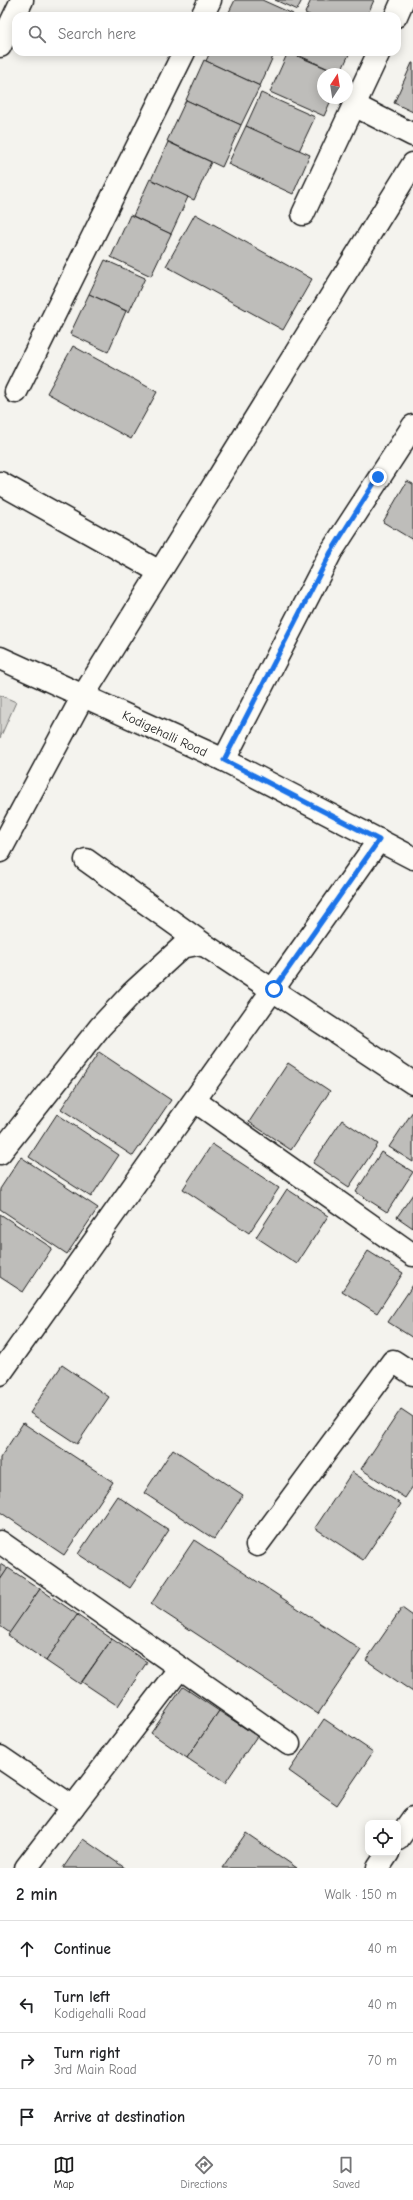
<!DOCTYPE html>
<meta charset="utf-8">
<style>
body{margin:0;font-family:"Comic Neue",sans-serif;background:#f6f6f6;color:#202124}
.controls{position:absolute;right:12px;bottom:12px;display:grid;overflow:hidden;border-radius:8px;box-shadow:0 2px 10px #0003}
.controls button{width:36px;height:36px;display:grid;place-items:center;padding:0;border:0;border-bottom:1px solid #e0e0e0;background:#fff;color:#202124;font:20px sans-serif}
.compass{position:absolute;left:317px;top:68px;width:36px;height:36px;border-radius:50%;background:#fff;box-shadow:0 2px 10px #0003;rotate:12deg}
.stop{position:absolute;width:12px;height:12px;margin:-9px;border:3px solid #1a73e8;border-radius:50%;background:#fff}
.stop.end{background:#1a73e8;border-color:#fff;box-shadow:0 1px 4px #0008}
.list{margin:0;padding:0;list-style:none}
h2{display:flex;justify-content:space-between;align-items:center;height:52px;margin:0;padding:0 16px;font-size:17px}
h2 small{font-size:13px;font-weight:400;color:#757577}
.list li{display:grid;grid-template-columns:26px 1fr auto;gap:12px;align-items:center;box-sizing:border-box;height:56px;padding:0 16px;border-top:1px solid #e0e0e0}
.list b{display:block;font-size:15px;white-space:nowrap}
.list p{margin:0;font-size:13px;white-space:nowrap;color:#757577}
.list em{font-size:13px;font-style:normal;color:#757577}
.icon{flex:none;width:22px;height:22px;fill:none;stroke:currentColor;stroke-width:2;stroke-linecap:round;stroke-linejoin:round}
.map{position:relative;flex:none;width:413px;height:1868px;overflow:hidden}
.search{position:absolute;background:#fff;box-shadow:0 2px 10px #0003;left:12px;right:12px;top:12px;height:44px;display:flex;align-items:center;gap:10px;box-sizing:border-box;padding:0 14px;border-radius:12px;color:#757577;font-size:15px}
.sheet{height:276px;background:#fff}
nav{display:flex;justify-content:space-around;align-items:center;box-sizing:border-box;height:56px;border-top:1px solid #e0e0e0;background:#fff;font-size:11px;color:#757577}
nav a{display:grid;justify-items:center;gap:2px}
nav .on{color:#1c1c1c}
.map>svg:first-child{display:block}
.green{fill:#d4d3cf;stroke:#787876}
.building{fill:#bebdba;stroke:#1c1c1c}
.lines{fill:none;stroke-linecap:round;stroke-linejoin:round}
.street-casing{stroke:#1c1c1c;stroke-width:25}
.secondary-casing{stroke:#1c1c1c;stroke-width:25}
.street{stroke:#fdfcf7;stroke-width:22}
.secondary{stroke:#fdfcf7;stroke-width:22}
.route{stroke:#1a73e8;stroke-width:5}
.labels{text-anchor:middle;stroke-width:4;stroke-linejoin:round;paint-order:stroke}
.street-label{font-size:13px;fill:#1c1c1c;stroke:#fdfcf7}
</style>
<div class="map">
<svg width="413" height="1868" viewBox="0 0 413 1868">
<rect width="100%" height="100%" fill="#f4f3ee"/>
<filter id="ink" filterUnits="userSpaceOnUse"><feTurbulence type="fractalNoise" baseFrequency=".025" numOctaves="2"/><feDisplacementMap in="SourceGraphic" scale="8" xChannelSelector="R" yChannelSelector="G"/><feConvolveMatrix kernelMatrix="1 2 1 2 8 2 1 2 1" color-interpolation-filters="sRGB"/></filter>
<g filter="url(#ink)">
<!-- green -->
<path class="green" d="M0 695 16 702 0 738Z"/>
<!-- building -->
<g class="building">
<path d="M235 0H262L293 14 292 16H227Z"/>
<path d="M275 0H302L297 10Z"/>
<path d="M311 0H374L367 16H312L305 13Z"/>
<path d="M210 52H275L260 86 206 61Z"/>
<path d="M288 52 340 74H323V98H332L324 116 270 92Z"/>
<path d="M291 52H350L340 74Z"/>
<path d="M204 60 260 86 241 125 186 100Z"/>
<path d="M412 63H413V112L394 103Z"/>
<path d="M261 93 315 117 299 151 246 126Z"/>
<path d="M186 100 241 125 222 167 167 141Z"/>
<path d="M246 126 310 155 293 194 228 164Z"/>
<path d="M168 142 211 162 194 200 151 180Z"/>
<path d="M150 179 188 197 171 234 133 216Z"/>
<path d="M195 214 312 279 283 330 166 266Z"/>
<path d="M130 215 171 234 151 276 111 257Z"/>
<path d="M105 260 145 278 129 312 89 294Z"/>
<path d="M89 294 126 311 108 352 70 334Z"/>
<path d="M73 346 157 392 131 439 47 393Z"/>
<path d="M407 481 413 484V540L383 522Z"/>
<path d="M99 1052 171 1100 133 1156 61 1109Z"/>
<path d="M288 1063 330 1091 291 1150 249 1122Z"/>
<path d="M413 1111V1162L389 1147Z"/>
<path d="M57 1114 119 1155 91 1197 29 1157Z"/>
<path d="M342 1120 378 1144 349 1187 313 1163Z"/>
<path d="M212 1144 279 1188 249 1233 183 1189Z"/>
<path d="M381 1152 413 1172 387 1212 356 1192Z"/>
<path d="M21 1157 98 1208 67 1254 0 1209V1189Z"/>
<path d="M287 1189 328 1216 297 1264 256 1237Z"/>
<path d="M413 1194V1228L397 1217Z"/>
<path d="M0 1214 52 1248 23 1292 0 1277Z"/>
<path d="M368 1251 403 1273 377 1313 342 1291Z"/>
<path d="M413 1285V1338L388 1322Z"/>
<path d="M62 1365 109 1397 77 1444 30 1413Z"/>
<path d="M401 1409 413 1417V1486L405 1498 361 1469Z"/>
<path d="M23 1423 113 1482 64 1555 0 1512V1458Z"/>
<path d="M173 1449 243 1495 214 1539 144 1493Z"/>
<path d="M352 1472 401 1504 363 1560 315 1528Z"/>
<path d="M117 1496 169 1530 130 1588 78 1554Z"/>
<path d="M194 1540 361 1650 318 1714 151 1604Z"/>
<path d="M0 1564 8 1569 0 1580Z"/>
<path d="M8 1568 40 1589 10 1633 0 1626V1580Z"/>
<path d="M40 1589 78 1615 46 1661 8 1635Z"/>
<path d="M402 1608 413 1616V1692L366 1660Z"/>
<path d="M77 1615 112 1639 80 1684 46 1661Z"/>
<path d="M112 1639 147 1662 118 1706 82 1682Z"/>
<path d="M183 1687 219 1711 187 1758 151 1733Z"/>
<path d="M219 1711 257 1736 225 1783 187 1758Z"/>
<path d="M324 1719 373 1752 337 1805 289 1771Z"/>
<path d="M246 1833 297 1868H222Z"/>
<path d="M83 1839 125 1868H63Z"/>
</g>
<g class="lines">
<defs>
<g id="street">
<path d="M202 16 210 0"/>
<path d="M396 16 403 0"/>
<path d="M0 46 22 0"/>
<path d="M354 105 413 135"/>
<path d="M303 214 379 52"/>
<path d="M16 392 184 52"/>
<path d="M0 483 160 572"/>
<path d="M224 760 331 552 413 426"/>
<path d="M0 851 83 696 413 164"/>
<path d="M86 860 206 946"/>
<path d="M195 1101 413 1255"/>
<path d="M0 1153 100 1027 132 993 182 947 197 944 206 946 413 1083"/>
<path d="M0 1374 379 840"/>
<path d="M0 1542 289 1744"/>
<path d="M257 1545 393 1361 413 1374"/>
<path d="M0 1757 73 1807"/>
<path d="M398 1839 413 1818"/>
<path d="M26 1868 180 1668"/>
<path d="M378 1868 388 1853"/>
</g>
<path id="secondary" d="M0 658 224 760 413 858"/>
</defs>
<!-- street casing -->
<use href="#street" class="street-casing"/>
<!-- secondary casing -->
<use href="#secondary" class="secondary-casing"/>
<!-- street -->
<use href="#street" class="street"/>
<!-- secondary -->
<use href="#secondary" class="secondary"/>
</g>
</g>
<g class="lines" filter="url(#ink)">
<!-- route -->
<path class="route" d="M274 989 379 840 224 760 331 552 378 477"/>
</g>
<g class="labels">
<!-- street labels -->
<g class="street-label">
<text transform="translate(165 733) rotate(25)" y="5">Kodigehalli Road</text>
</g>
</g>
</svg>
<div class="controls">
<button><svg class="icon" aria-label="locate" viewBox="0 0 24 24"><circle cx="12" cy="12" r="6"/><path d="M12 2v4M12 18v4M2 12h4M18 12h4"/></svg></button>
</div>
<svg class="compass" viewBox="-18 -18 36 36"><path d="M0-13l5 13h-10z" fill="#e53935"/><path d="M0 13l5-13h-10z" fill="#757577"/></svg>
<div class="stop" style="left:274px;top:989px"></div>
<div class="stop end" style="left:378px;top:477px"></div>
<div class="search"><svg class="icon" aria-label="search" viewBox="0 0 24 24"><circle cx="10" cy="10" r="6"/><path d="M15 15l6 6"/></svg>Search here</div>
</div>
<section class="sheet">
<h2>2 min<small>Walk · 150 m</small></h2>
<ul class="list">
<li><svg class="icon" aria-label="ahead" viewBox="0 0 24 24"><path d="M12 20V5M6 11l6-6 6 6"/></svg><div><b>Continue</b></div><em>40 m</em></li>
<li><svg class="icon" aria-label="left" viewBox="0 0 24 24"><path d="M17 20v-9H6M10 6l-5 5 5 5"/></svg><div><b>Turn left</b><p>Kodigehalli Road</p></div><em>40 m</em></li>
<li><svg class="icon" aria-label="right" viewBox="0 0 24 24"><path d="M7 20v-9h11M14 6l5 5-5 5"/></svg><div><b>Turn right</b><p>3rd Main Road</p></div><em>70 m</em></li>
<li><svg class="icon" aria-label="arrive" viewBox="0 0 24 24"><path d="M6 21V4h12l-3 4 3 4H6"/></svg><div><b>Arrive at destination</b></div></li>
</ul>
</section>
<nav>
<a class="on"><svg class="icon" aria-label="map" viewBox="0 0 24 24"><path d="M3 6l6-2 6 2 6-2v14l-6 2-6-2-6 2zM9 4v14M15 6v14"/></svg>Map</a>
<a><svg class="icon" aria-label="directions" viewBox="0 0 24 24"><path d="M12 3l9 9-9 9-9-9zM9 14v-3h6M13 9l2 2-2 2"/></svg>Directions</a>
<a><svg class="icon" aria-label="saved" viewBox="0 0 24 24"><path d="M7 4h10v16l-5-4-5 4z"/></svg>Saved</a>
</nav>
